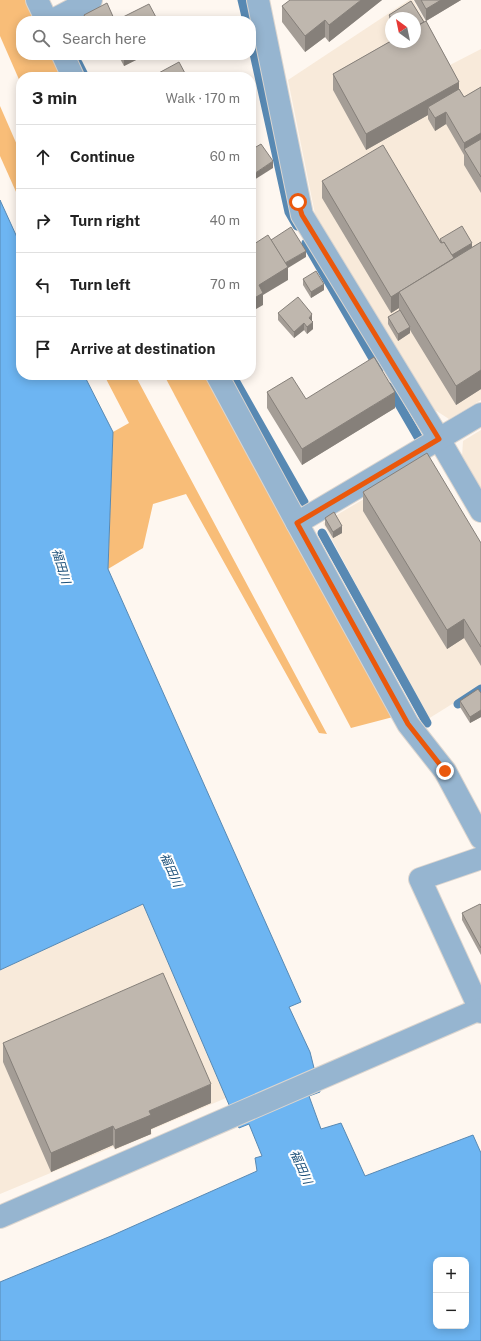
<!DOCTYPE html>
<meta charset="utf-8">
<style>
body{margin:0;font-family:"Public Sans","Noto Sans JP",sans-serif;background:#f2f2f2;color:#222}
.controls{position:absolute;right:12px;bottom:12px;display:grid;overflow:hidden;border-radius:8px;box-shadow:0 2px 10px #0003}
.controls button{width:36px;height:36px;display:grid;place-items:center;padding:0;border:0;border-bottom:1px solid #e0e0e0;background:#fff;color:#222;font:20px sans-serif}
.compass{position:absolute;left:385px;top:12px;width:36px;height:36px;border-radius:50%;background:#fff;box-shadow:0 2px 10px #0003;rotate:327deg}
.stop{position:absolute;width:12px;height:12px;margin:-9px;border:3px solid #ea580c;border-radius:50%;background:#fff}
.stop.end{background:#ea580c;border-color:#fff;box-shadow:0 1px 4px #0008}
.list{margin:0;padding:0;list-style:none}
h2{display:flex;justify-content:space-between;align-items:center;height:52px;margin:0;padding:0 16px;font-size:17px}
h2 small{font-size:13px;font-weight:400;color:#767676}
.list li{display:grid;grid-template-columns:26px 1fr auto;gap:12px;align-items:center;box-sizing:border-box;height:64px;padding:0 16px;border-top:1px solid #e0e0e0}
.list b{display:block;font-size:15px;white-space:nowrap}
.list em{font-size:13px;font-style:normal;color:#767676}
.icon{flex:none;width:22px;height:22px;fill:none;stroke:currentColor;stroke-width:2;stroke-linecap:round;stroke-linejoin:round}
.map{position:relative;flex:none;width:481px;height:1341px;overflow:hidden}
.search{position:absolute;background:#fff;box-shadow:0 2px 10px #0003;left:16px;top:16px;width:240px;height:44px;display:flex;align-items:center;gap:10px;box-sizing:border-box;padding:0 14px;border-radius:16px;color:#767676;font-size:15px}
.panel{position:absolute;background:#fff;box-shadow:0 2px 10px #0003;left:16px;top:72px;width:240px;height:308px;border-radius:16px}
.map>svg:first-child{display:block}
.built{fill:#f8eada;fill-rule:evenodd}
.green{fill:#f8bd78}
.water{fill:#6db5f2;stroke:#5889b3;fill-rule:evenodd}
.lines{fill:none;stroke-linecap:round;stroke-linejoin:round}
.stream{stroke:#5889b3;stroke-width:9}
.minor-casing{stroke:#dbd5cf;stroke-width:24}
.minor{stroke:#96b5d0;stroke-width:22}
.wall{fill:#a49d96}
.shaded-wall{fill:#86807a}
.building{fill:#bfb7ae;stroke:#86807a}
.route{stroke:#ea580c;stroke-width:5}
.labels{text-anchor:middle;stroke-width:4;stroke-linejoin:round;paint-order:stroke}
.water-label{font-size:12px;font-style:italic;fill:#1d517a;stroke:#fff}
</style>
<div class="map">
<svg width="481" height="1341" viewBox="0 0 481 1341">
<rect width="100%" height="100%" fill="#fef7f0"/>
<!-- built -->
<g class="built">
<path d="M409 0H413L450 65 481 49V400L449 419 435 410 316 219 288 80ZM391 18H415V42H391Z"/>
<path d="M481 430V488L462 457 463 441Z"/>
<path d="M427 462 481 551V686L428 719 323 523Z"/>
<path d="M143 904 226 1098 151 1130 152 1134 115 1150 113 1147 0 1194V970Z"/>
</g>
<!-- green -->
<g class="green">
<path d="M0 0H28L37 21H21V55H53L63 77H21V84L0 36Z"/>
<path d="M0 106 21 154V203L0 156Z"/>
<path d="M104 375H135L327 734 319 733 186 494 153 504 143 548 108 569 113 432 129 423Z"/>
<path d="M164 375H208L393 717 351 728Z"/>
</g>
<!-- water -->
<path class="water" d="M0 200 21 246V375H84L113 432 108 569 301 1002 289 1007 310 1052 320 1092 309 1096 321 1129 341 1123 365 1176 473 1135 481 1153V1341H0V1282L111 1236 257 1171 255 1158 262 1156 249 1124 239 1128 143 904 0 970ZM436 1260H466V1326H436Z"/>
<g class="lines">
<!-- stream -->
<g class="stream">
<path d="M242 0 247 21"/>
<path d="M251 40 289 212 297 226"/>
<path d="M78 63 85 77"/>
<path d="M306 243 379 369"/>
<path d="M232 375 304 502"/>
<path d="M389 387 418 437"/>
<path d="M322 533 427 723"/>
<path d="M458 704 481 689"/>
</g>
<defs>
<g id="minor">
<path d="M37 0 47 21"/>
<path d="M258 0 302 215 439 439 481 511"/>
<path d="M51 21 91 0"/>
<path d="M63 55 73 77"/>
<path d="M217 375 297 523 408 724 445 771 481 838"/>
<path d="M297 523 481 414"/>
<path d="M481 858 420 879 481 1012"/>
<path d="M0 1217 480 1009"/>
</g>
</defs>
<!-- minor casing -->
<use href="#minor" class="minor-casing"/>
<!-- minor -->
<use href="#minor" class="minor"/>
</g>
<!-- wall -->
<g class="wall">
<path d="M382 0 329 42 325 37 305 52 282 22V6Z"/>
<path d="M414 0H461L426 21Z"/>
<path d="M411 1 424 22 426 21 459 82V89L464 97 481 87V193L464 165V155L446 124 435 131 428 119V115L366 150 333 90V74L391 41V42H415V18H391V25L389 21V15Z"/>
<path d="M84 15 115 21H158H84Z"/>
<path d="M118 55H146L124 66Z"/>
<path d="M322 181 440 241V239L472 247 481 242V389L456 405 410 330V333L398 341 388 324V317L399 311V308L391 313 322 198Z"/>
<path d="M303 279 324 290 311 298 303 285Z"/>
<path d="M278 313 312 321 313 329 307 334 304 330 294 338 278 320Z"/>
<path d="M267 392 306 399 395 408 302 465 267 408Z"/>
<path d="M363 492 481 543V666L464 638 447 649 363 511Z"/>
<path d="M325 518 342 533 333 538 325 525Z"/>
<path d="M481 693V717L470 723 460 707V701Z"/>
<path d="M481 905V955L462 920V913Z"/>
<path d="M3 1043 211 1103 151 1129V1134L115 1149 113 1145 51 1172 3 1062Z"/>
</g>
<!-- shaded-wall -->
<g class="shaded-wall">
<path d="M361 0H382L329 42V25Z"/>
<path d="M441 0H461L426 21V9Z"/>
<path d="M325 20V37L305 52V36Z"/>
<path d="M124 55H146L124 66Z"/>
<path d="M459 82V98L428 107V115L366 150V134Z"/>
<path d="M253 99V111L251 112V100Z"/>
<path d="M446 112V124L435 131V118Z"/>
<path d="M481 133V145L464 149V143Z"/>
<path d="M273 161V168L251 182V176Z"/>
<path d="M472 243V250L399 292V308L391 313V297L450 256Z"/>
<path d="M306 251V257L288 268V280L263 295V305L251 312V300L259 285 285 263Z"/>
<path d="M324 284V290L311 298V292Z"/>
<path d="M312 314V321L309 324V318Z"/>
<path d="M254 318V330L251 332V320Z"/>
<path d="M313 322V329L307 334V327Z"/>
<path d="M304 323V330L294 338V332Z"/>
<path d="M410 327V333L398 341V334Z"/>
<path d="M481 370V389L456 405V386Z"/>
<path d="M395 392V408L302 465V449Z"/>
<path d="M342 526V533L333 538V532Z"/>
<path d="M464 619V638L447 649V630Z"/>
<path d="M481 710V717L470 723V717Z"/>
<path d="M211 1084V1103L151 1129V1134L115 1149V1130L149 1111Z"/>
<path d="M113 1126V1145L51 1172V1153Z"/>
</g>
<!-- building -->
<g class="building">
<path d="M290 0H361L329 25 325 20 305 36 282 6Z"/>
<path d="M421 0H441L426 9Z"/>
<path d="M411 1 424 22 415 27V18H391L389 15Z"/>
<path d="M107 3 115 21H87L84 15Z"/>
<path d="M149 4 158 21H115Z"/>
<path d="M426 21 459 82 366 134 333 74 391 41V42H415V27Z"/>
<path d="M179 62 187 77H156L155 75Z"/>
<path d="M481 87V133L464 143 446 112 435 118 428 107 459 89 464 97Z"/>
<path d="M251 95 253 99 251 100Z"/>
<path d="M481 139V177L464 149Z"/>
<path d="M261 144 273 161 251 176V150Z"/>
<path d="M383 145 441 243 444 242 454 258 391 297 322 181Z"/>
<path d="M462 226 472 243 452 255 444 242 442 243 440 239Z"/>
<path d="M291 227 306 251 285 263 271 240Z"/>
<path d="M268 235 288 267 259 285 263 293 251 300V246Z"/>
<path d="M481 242V370L456 386 399 292Z"/>
<path d="M316 271 324 284 311 292 303 279Z"/>
<path d="M298 297 312 314 309 318 313 322 307 327 304 323 294 332 278 313Z"/>
<path d="M400 310 410 327 398 334 388 317Z"/>
<path d="M251 312 254 318 251 320Z"/>
<path d="M374 357 395 392 302 449 267 392 292 377 306 399Z"/>
<path d="M427 453 481 543V647L464 619 447 630 363 492Z"/>
<path d="M334 512 342 526 333 532 325 518Z"/>
<path d="M478 689 481 693V710L470 717 460 701Z"/>
<path d="M480 904 481 905V948L462 913Z"/>
<path d="M163 973 211 1084 149 1111 151 1115 115 1130 113 1126 51 1153 3 1043Z"/>
</g>
<g class="lines">
<!-- route -->
<path class="route" d="M298 202 302 215 439 439 297 523 408 724 445 771"/>
</g>
<g class="labels">
<!-- water labels -->
<g class="water-label">
<text transform="translate(61 566) rotate(73)" y="4">福田川</text>
<text transform="translate(171 870) rotate(66)" y="4">福田川</text>
<text transform="translate(301 1167) rotate(66)" y="4">福田川</text>
</g>
</g>
</svg>
<div class="controls">
<button>+</button>
<button>−</button>
</div>
<svg class="compass" viewBox="-18 -18 36 36"><path d="M0-13l5 13h-10z" fill="#e53935"/><path d="M0 13l5-13h-10z" fill="#767676"/></svg>
<div class="stop" style="left:298px;top:202px"></div>
<div class="stop end" style="left:445px;top:771px"></div>
<div class="search"><svg class="icon" aria-label="search" viewBox="0 0 24 24"><circle cx="10" cy="10" r="6"/><path d="M15 15l6 6"/></svg>Search here</div>
<section class="panel">
<h2>3 min<small>Walk · 170 m</small></h2>
<ul class="list">
<li><svg class="icon" aria-label="ahead" viewBox="0 0 24 24"><path d="M12 20V5M6 11l6-6 6 6"/></svg><div><b>Continue</b></div><em>60 m</em></li>
<li><svg class="icon" aria-label="right" viewBox="0 0 24 24"><path d="M7 20v-9h11M14 6l5 5-5 5"/></svg><div><b>Turn right</b></div><em>40 m</em></li>
<li><svg class="icon" aria-label="left" viewBox="0 0 24 24"><path d="M17 20v-9H6M10 6l-5 5 5 5"/></svg><div><b>Turn left</b></div><em>70 m</em></li>
<li><svg class="icon" aria-label="arrive" viewBox="0 0 24 24"><path d="M6 21V4h12l-3 4 3 4H6"/></svg><div><b>Arrive at destination</b></div></li>
</ul>
</section>
</div>
